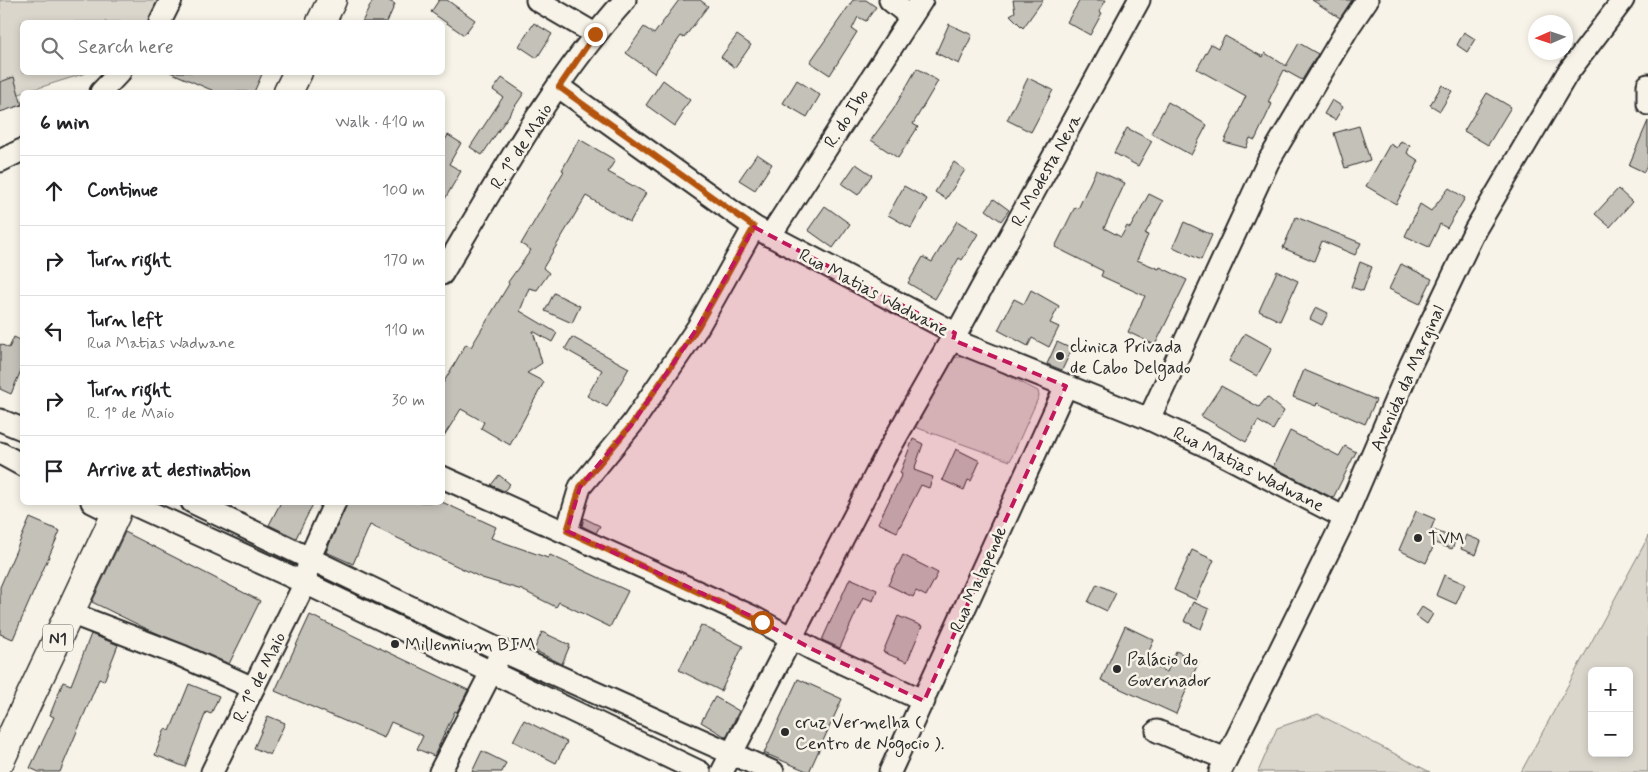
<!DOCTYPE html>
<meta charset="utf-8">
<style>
body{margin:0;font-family:Mynerve,sans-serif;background:#f6f6f6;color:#202124}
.controls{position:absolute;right:15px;bottom:15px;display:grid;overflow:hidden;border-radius:8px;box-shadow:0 2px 8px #0003}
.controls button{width:45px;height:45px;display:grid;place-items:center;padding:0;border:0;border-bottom:1px solid #e0e0e0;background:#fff;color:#202124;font:25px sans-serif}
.compass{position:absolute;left:1528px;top:15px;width:45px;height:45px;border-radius:50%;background:#fff;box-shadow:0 2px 8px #0003;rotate:267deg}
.stop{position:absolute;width:15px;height:15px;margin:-11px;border:4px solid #b45309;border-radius:50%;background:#fff}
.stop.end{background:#b45309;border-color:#fff;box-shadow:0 1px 5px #0008}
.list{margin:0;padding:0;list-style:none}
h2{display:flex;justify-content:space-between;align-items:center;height:65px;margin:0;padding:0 20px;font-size:21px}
h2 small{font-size:16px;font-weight:400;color:#757577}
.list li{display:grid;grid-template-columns:32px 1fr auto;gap:15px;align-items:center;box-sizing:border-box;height:70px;padding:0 20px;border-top:1px solid #e0e0e0}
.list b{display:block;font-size:19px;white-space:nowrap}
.list p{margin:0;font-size:16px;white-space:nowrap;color:#757577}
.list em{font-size:16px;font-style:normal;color:#757577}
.icon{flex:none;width:28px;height:28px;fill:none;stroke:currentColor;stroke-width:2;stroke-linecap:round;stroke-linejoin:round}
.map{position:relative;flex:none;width:1648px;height:772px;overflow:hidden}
.search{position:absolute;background:#fff;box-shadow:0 2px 8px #0003;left:20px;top:20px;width:425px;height:55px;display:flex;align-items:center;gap:12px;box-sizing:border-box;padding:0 18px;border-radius:8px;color:#757577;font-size:19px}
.panel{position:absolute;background:#fff;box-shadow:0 2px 8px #0003;left:20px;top:90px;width:425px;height:415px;border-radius:8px}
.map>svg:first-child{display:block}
.green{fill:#dad6cc;stroke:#82807c;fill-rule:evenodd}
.building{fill:#c4c1b9;stroke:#2b2b2b}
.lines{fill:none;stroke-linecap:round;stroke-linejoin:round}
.minor-casing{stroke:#2b2b2b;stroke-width:25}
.highway-casing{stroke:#2b2b2b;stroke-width:31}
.minor{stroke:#f7f3e8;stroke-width:21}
.highway{stroke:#f7f3e8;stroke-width:28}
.route{stroke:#b45309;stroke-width:6}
.marked{fill:#c2185b;fill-opacity:0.2;stroke:#c2185b;stroke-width:4;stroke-dasharray:10 6;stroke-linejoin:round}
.poi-dot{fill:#2b2b2b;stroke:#f7f3e8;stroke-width:2}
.labels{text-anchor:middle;stroke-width:5;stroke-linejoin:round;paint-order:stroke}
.shield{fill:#f7f3e8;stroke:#686764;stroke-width:1}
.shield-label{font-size:16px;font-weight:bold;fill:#2b2b2b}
.street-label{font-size:18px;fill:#2b2b2b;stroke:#f7f3e8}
.poi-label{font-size:18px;fill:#2b2b2b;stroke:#f7f3e8;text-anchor:start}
</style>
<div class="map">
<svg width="1648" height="772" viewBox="0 0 1648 772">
<rect width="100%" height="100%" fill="#f7f3e8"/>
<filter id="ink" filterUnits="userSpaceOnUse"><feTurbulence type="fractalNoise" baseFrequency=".02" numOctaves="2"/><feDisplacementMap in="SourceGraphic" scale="10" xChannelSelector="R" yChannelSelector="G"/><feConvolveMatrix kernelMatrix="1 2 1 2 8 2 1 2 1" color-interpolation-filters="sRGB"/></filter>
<g filter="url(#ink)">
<!-- green -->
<g class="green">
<path d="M0 0H163L152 22H22V72L86 73 0 100Z"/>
<path d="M959 357 976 359 1038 391 1039 396 1010 461 912 426 944 360Z"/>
<path d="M1648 536V772H1521L1646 541ZM1592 671H1629V753H1592Z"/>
<path d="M1318 714 1430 772H1258L1277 728Z"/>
</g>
<!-- building -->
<g class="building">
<path d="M373 0H387L395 4 387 22H362Z"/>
<path d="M439 0H447L475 20 464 35 431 12Z"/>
<path d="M679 0H700L708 6 684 38 681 36 654 73 626 53 644 27 654 34Z"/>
<path d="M853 0H866L876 7 866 21 858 17 852 29 857 32 830 75 810 62Z"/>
<path d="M1013 0H1043L1023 28 1010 15 1015 12Z"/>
<path d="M1080 0H1106L1099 12 1102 13 1090 35 1067 22Z"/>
<path d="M1312 0H1352L1340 18Z"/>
<path d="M534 23 552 34 537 58 519 46Z"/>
<path d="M949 24 972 35 959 64 936 53Z"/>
<path d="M1464 32 1475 39 1467 52 1457 45Z"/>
<path d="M737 35 751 45 735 68 721 57Z"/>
<path d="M1225 36 1263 57 1265 53 1286 66 1299 43 1318 54 1302 80 1284 70 1268 102 1272 104 1255 140 1250 138 1246 148 1224 142 1246 96 1197 69 1211 44 1218 48Z"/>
<path d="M917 68 938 81 913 124 918 127 898 158 871 140 893 110Z"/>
<path d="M170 72H263L254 92H216Z"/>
<path d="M14 77 22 105 0 112V82Z"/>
<path d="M502 78 524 93 482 155 470 147 503 97 493 90Z"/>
<path d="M1028 78 1053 90 1031 132 1007 120Z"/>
<path d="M663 80 690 100 681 112 683 114 675 126 646 105Z"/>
<path d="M797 80 820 95 807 117 783 103Z"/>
<path d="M1442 85 1452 91 1440 111 1430 105Z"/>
<path d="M1487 93 1511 107 1488 145 1464 131Z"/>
<path d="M1332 100 1343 107 1335 120 1324 114Z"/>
<path d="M1168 102 1207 125 1191 155 1151 133Z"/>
<path d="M1648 121V162L1644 172 1629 165Z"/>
<path d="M1359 126 1370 160 1345 168 1334 133Z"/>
<path d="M1127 128 1152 141 1138 166 1114 153Z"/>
<path d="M448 135 461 143 449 164 461 171 442 204V145Z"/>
<path d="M579 139 615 160 608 172 646 193 630 222 586 196 543 268 549 273 537 290 529 288 520 311 557 333 552 342 533 331 542 363 527 373 544 382 510 445 481 428 484 422 461 409 442 439V385L466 344 471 347 509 284 508 282 531 250 521 244 564 171 562 170Z"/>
<path d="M1401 141 1410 146 1407 153 1419 161 1396 204 1366 186 1390 144 1397 148Z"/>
<path d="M757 154 772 164 755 190 739 180Z"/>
<path d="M954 162 965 170 946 199 935 192Z"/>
<path d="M856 164 872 175 858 195 842 184Z"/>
<path d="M1096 170 1125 183 1104 228 1121 237 1127 226 1130 228 1149 194 1163 201 1145 234 1148 235 1137 260 1159 269 1160 267 1187 280 1155 345 1128 332 1145 296 1101 276 1103 271 1055 247 1075 207 1078 209Z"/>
<path d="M904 186 927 199 911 228 888 215Z"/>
<path d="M1449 188 1465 198 1447 228 1440 224 1429 247 1405 236 1420 204 1431 211Z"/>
<path d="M1618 189 1632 202 1610 227 1595 214Z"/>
<path d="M994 199 1009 210 1001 221 986 210Z"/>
<path d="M825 206 850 224 833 248 808 230Z"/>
<path d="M1296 217 1361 243 1355 255 1322 241 1314 261 1283 248Z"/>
<path d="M957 221 978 234 962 260 959 258 935 299 908 283 923 257 932 262Z"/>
<path d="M1184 222 1212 235 1201 260 1173 247Z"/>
<path d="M1360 262 1372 267 1363 291 1351 287Z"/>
<path d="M1401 264 1432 279 1420 304 1389 289Z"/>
<path d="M1277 271 1298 281 1280 321 1259 311Z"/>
<path d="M1031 290 1059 306 1050 323 1059 327 1049 347 1032 338 1028 346 998 330 1014 299 1024 304Z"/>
<path d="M554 293 580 306 572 323 545 311Z"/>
<path d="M1316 307 1328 313 1322 325 1310 319Z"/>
<path d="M1245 333 1272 348 1257 376 1229 361Z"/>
<path d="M14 337 22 341V368L11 394 0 389V344L9 348Z"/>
<path d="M572 337 629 368 607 407 587 396 602 370 565 349Z"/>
<path d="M1057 342 1072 349 1062 370 1047 364Z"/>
<path d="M1304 370 1376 400 1365 424 1317 403 1316 406 1293 397Z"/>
<path d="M1221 386 1259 407 1267 397 1284 411 1273 430 1258 421 1246 442 1201 416Z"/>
<path d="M1290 431 1339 456 1345 446 1356 452 1333 498 1273 467Z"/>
<path d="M913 439 923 444 914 470 933 477 929 488 921 485 897 532 878 523 902 474 900 473Z"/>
<path d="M956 449 980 461 971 481 968 480 964 490 942 480Z"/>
<path d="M499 475 510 484 504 491 491 485Z"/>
<path d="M281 502H314L296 538 269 525Z"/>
<path d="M347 502H442L496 527 491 538 548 558 550 555 628 591 610 627 559 602 556 607 522 590 482 578 370 525 353 564 326 552Z"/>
<path d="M1416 511 1435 519 1431 529 1456 539 1452 549 1435 543 1426 563 1399 550Z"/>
<path d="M30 518 60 531 13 639 0 634V587Z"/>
<path d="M584 518 600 526 596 533 582 526Z"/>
<path d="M125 532 260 601 229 664 145 628 92 602Z"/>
<path d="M1466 535 1481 541 1476 555 1461 549Z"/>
<path d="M1192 550 1214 560 1196 600 1174 590Z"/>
<path d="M903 555 938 573 926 596 916 591 913 597 888 585Z"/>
<path d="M1444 575 1465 584 1456 604 1436 595Z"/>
<path d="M850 578 877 590 873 601 863 597 840 648 822 640Z"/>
<path d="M1097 584 1116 593 1107 611 1088 602Z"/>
<path d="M1193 602 1209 609 1201 629 1184 621Z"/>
<path d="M1422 607 1433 614 1427 624 1416 616Z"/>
<path d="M310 615 468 690 457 712 455 711 434 756 417 749 423 736 391 722 384 738 275 691Z"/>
<path d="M898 616 922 626 907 662 883 652Z"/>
<path d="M701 625 743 646 721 691 679 670Z"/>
<path d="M1125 626 1154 640 1144 662 1167 672 1176 651 1199 661 1176 714 1101 680Z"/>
<path d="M542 632 570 645 562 664 534 650Z"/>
<path d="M91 634 118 645 104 681 99 679 60 772H39L30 768 54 717 50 715 63 682 71 685Z"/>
<path d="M798 679 842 699 809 772 764 753Z"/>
<path d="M189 684 219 696 211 714 206 712 185 767 155 755 165 729 170 731Z"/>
<path d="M715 697 739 711 726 737 701 722Z"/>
<path d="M268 716 285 723 270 755 254 748Z"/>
<path d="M524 720 567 742 556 763 513 741Z"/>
<path d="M482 751 506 763 502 772H472Z"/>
</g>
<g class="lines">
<defs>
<g id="minor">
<path d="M537 0 595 34"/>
<path d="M890 0 911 17"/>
<path d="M160 22 171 0"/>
<path d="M1648 85V104"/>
<path d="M559 87 754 227 955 333 953 340 1149 419 1206 446 1345 518"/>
<path d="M101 92 120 72"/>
<path d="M0 161 22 150"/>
<path d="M770 236 922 0"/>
<path d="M442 274C498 180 552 81 625 0"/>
<path d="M953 340 1139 0"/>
<path d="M1149 419 1268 162 1348 28 1367 0"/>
<path d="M0 420 22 429"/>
<path d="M0 453 22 465"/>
<path d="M442 477 751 616 814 650 924 701"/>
<path d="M92 502 116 514 115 508 117 504H122"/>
<path d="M192 502 502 651 773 772"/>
<path d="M130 503 305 583 700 772"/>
<path d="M567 531 580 487 632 424 698 327 754 227"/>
<path d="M70 613 182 656 253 688"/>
<path d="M1157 731 1226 759"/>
<path d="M212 772 305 583 309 559 335 502"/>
<path d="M440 772 497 661"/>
<path d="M722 772 887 453 955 333"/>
<path d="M890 772 1066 386"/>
<path d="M1220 772 1345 518 1411 364 1475 230 1567 74 1623 0"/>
</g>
<g id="highway">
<path d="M321 22 332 0"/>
<path d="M288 92 298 72"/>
<path d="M0 761 116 514"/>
</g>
</defs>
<!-- minor casing -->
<use href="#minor" class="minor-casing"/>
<!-- highway casing -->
<use href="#highway" class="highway-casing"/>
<!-- minor -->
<use href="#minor" class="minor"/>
<!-- highway -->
<use href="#highway" class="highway"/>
</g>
</g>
<g class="lines" filter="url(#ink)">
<!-- route -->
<path class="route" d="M595 34 559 87 754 227 698 327 632 424 580 487 567 531 762 622"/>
</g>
<!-- marked area -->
<path class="marked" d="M754 227 955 333 953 340 1066 386 924 701 814 650 751 616 567 531 580 487 632 424 698 327Z"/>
<!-- markers -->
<g class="poi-dot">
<circle cx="1060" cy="356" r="5"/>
<circle cx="1418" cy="538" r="5"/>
<circle cx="395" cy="644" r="5"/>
<circle cx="1117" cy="669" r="5"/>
<circle cx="785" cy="732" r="5"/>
</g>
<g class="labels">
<!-- shield labels -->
<rect class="shield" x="43" y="624.5" width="30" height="27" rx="4"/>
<g class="shield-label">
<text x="58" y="644">N1</text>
</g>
<!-- street labels -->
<g class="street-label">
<text transform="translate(846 118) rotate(-57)" y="6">R. do Ibo</text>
<text transform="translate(521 146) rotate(-57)" y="6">R. 1º de Maio</text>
<text transform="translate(1046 170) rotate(-61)" y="6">R. Modesta Neva</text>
<text transform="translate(874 292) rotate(28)" y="6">Rua Matias Wadwane</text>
<text transform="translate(1407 378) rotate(-66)" y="6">Avenida da Marginal</text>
<text transform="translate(1249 469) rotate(27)" y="6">Rua Matias Wadwane</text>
<text transform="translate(978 579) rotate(-66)" y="6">Rua Malapende</text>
<text transform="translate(259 677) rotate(-64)" y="6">R. 1º de Maio</text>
</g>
<!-- poi labels -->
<g class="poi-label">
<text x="1070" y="352">clinica Privada<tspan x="1070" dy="21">de Cabo Delgado</tspan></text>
<text x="1428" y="544">TVM</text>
<text x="405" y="650">Millennium BIM</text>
<text x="1127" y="665">Palácio do<tspan x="1127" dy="21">Governador</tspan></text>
<text x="795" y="728">cruz Vermelha (<tspan x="795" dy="21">Centro de Nogocio ).</tspan></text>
</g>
</g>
</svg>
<div class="controls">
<button>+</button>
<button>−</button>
</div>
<svg class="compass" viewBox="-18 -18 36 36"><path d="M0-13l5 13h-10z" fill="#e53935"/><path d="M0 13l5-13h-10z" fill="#757577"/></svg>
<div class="stop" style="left:762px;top:622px"></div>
<div class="stop end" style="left:595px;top:34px"></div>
<div class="search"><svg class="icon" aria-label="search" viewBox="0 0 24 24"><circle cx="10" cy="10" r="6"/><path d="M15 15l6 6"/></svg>Search here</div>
<section class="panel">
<h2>6 min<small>Walk · 410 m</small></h2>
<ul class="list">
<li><svg class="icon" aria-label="ahead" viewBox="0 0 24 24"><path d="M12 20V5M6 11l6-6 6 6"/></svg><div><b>Continue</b></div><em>100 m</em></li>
<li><svg class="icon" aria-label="right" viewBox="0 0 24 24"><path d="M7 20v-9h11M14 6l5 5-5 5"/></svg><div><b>Turn right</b></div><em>170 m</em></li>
<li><svg class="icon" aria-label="left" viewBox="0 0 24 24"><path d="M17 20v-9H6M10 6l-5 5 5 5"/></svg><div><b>Turn left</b><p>Rua Matias Wadwane</p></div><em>110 m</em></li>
<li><svg class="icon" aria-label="right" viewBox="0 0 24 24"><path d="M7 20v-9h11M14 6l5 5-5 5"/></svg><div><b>Turn right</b><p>R. 1º de Maio</p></div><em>30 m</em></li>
<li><svg class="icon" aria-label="arrive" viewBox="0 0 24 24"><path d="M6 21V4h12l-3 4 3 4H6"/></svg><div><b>Arrive at destination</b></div></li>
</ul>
</section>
</div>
